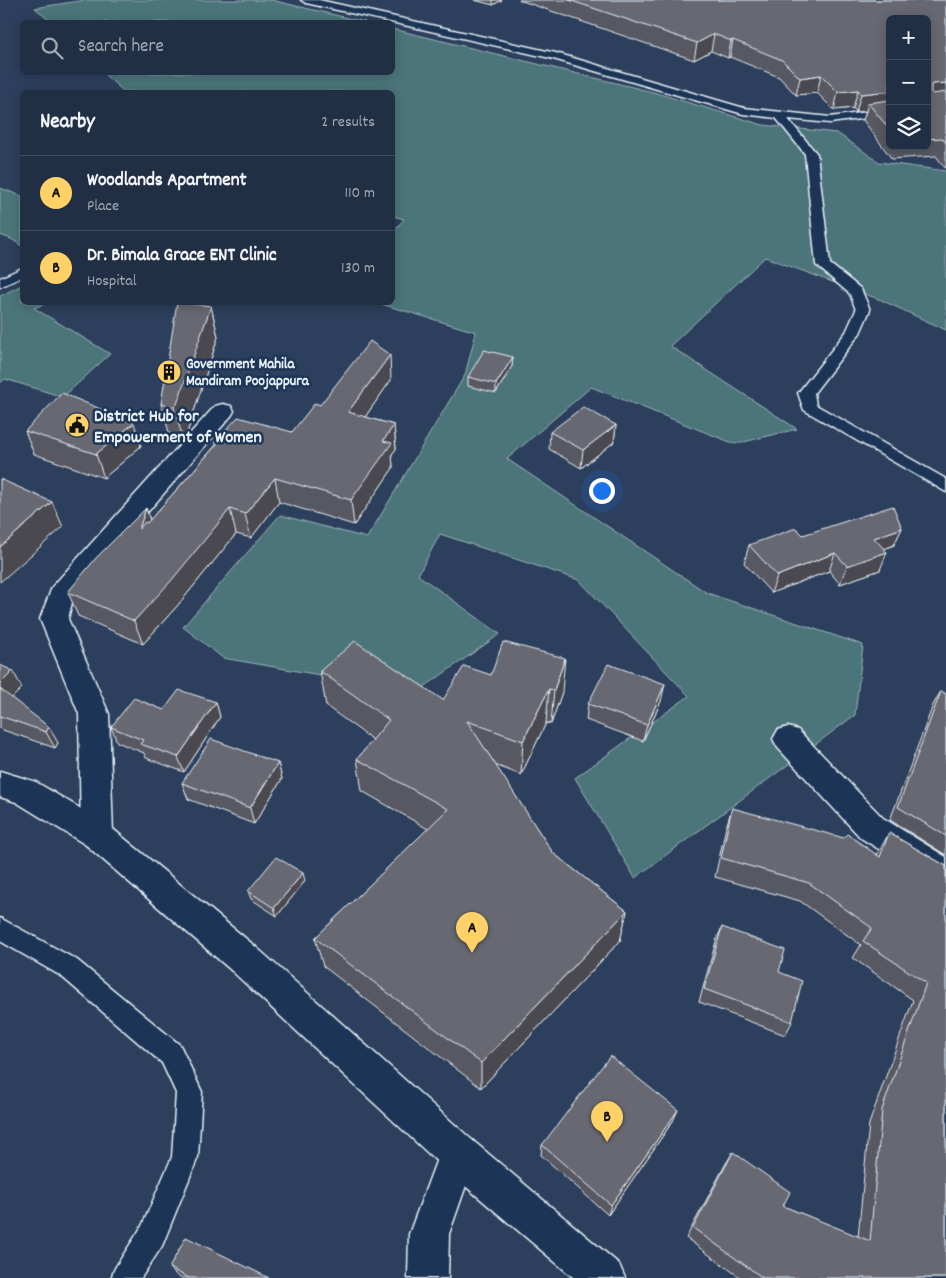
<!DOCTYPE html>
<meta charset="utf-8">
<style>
body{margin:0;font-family:Dekko,sans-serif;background:#2d3b50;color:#f1f3f6}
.controls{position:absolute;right:15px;top:15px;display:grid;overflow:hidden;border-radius:8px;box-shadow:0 2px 12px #0003}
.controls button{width:45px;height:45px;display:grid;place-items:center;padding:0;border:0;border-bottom:1px solid #3e4a5e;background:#212f45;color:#f1f3f6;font:25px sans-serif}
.you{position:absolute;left:601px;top:490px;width:18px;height:18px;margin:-12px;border:4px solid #fff;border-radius:50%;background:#1a73e8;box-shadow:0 0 0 8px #1a73e833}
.badge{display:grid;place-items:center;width:32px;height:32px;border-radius:50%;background:#ffd166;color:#111;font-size:16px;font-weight:700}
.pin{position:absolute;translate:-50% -41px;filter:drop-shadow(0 1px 2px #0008)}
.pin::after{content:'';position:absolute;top:26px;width:18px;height:15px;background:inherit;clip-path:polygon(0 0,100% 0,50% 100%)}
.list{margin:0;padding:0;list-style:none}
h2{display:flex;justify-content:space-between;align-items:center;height:65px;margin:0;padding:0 20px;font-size:21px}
h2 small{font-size:16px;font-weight:400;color:#a2a9b3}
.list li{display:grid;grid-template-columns:32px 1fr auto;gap:15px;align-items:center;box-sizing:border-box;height:75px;padding:0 20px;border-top:1px solid #3e4a5e}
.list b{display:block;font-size:19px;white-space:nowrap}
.list p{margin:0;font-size:16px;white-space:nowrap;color:#a2a9b3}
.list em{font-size:16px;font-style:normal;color:#a2a9b3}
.icon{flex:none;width:28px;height:28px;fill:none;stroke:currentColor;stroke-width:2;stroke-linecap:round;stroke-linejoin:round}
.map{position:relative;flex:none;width:946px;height:1278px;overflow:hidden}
.search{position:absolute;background:#212f45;box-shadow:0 2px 12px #0003;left:20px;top:20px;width:375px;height:55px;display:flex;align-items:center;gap:12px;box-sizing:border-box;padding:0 18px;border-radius:8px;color:#a2a9b3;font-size:19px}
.panel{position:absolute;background:#212f45;box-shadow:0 2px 12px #0003;left:20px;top:90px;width:375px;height:215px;border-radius:8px}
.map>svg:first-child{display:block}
.green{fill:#4c757a;stroke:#9ab3b9}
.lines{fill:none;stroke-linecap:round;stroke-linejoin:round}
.lane-casing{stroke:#e8f1f8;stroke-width:3}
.street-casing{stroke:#e8f1f8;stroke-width:3}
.secondary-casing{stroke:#e8f1f8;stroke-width:3}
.lane{fill:#1d3557;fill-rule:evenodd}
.street{fill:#1d3557;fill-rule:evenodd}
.secondary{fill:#1d3557;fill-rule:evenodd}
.wall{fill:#595962;stroke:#e8f1f8;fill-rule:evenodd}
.shaded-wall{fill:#494950;stroke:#e8f1f8}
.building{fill:#686872;stroke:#e8f1f8}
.labels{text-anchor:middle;stroke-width:5;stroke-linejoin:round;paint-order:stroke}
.far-poi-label{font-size:15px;font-weight:bold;fill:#e8f1f8;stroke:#1d3557;text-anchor:start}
.poi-label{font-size:18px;font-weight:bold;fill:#e8f1f8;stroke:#1d3557;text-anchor:start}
</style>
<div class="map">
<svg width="946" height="1278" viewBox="0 0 946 1278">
<rect width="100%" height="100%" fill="#2c3f5c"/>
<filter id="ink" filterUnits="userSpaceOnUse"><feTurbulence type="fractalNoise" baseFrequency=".02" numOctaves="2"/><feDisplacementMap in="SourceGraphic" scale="10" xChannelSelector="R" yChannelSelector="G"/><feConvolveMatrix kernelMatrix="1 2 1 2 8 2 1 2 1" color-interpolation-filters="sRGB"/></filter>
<g filter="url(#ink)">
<!-- green -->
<g class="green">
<path d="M85 0H271L365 22H51L35 8Z"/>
<path d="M393 29 653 92 763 125 837 133 879 162 946 171V330L881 300 765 257 670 346 797 429 735 444 591 387 507 459 707 593 863 645 855 715 635 878 575 778 689 696 579 580 440 534 418 575 500 634 417 692 223 658 183 627 280 515 367 538 465 375 476 332 378 303 392 302 393 232 404 219 393 216 392 92H124L103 73 392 72Z"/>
<path d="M0 188 22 196V246L11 239 0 235Z"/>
<path d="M22 285V302L47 303 34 308 110 354 63 397 5 379 0 383V296Z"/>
</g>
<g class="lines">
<defs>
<g id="lane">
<path d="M301 0H319L556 53 744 108 830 117 890 109V115L830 123 788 119 817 154 830 264 861 289 870 310 860 333 814 393 816 405 946 479V492L804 410 798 393 846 332 856 310 850 294 816 265 805 154 776 118 743 114 550 58 306 3Z"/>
<path d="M22 268V277L0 287V278Z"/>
<path d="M0 918 77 960 180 1045 202 1092 198 1157 162 1246 141 1278H111L115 1268 142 1226 172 1157 176 1093 162 1063 61 976 0 941Z"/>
</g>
<g id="street">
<path d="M223 404 231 406 234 411 231 416 73 598 68 619 109 714 113 835 108 845 97 849 86 845 81 835 79 714 40 619 52 587 215 406Z"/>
<path d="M788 727 798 730 883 818 946 857V889L935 884 861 838 778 748 773 739 778 730Z"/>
<path d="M458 1135 472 1140 477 1154 449 1234 448 1278H408L409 1234 444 1140Z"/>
</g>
<path id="secondary" d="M0 771 36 782 108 825 256 947 472 1140 619 1264 625 1278H574L444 1168 232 971 86 845 16 802 0 797Z"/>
</defs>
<!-- lane casing -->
<use href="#lane" class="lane-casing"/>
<!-- street casing -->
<use href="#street" class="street-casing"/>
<!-- secondary casing -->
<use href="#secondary" class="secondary-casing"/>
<!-- lane -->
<use href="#lane" class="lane"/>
<!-- street -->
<use href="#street" class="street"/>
<!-- secondary -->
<use href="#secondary" class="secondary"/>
</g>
<!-- wall -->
<g class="wall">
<path d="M474 0H502L493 5Z"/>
<path d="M519 0H946V169L936 156 892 159 863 120 866 111 856 112 853 108 834 110 817 93 796 95 779 77 730 57 728 58 711 51 694 60ZM890 19H927V146H890Z"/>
<path d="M211 306 218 337 186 436 183 439 170 436 161 404Z"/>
<path d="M513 357 512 366 496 393 468 386V377Z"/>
<path d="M391 380 365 417 394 425 396 449 392 454 393 468 354 525 279 502 251 538 236 534 178 605 143 644 78 616 68 592 146 508 150 520 216 445 215 442 292 432 320 405Z"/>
<path d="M616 425 614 442 581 468 549 449 550 432Z"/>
<path d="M25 431 141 446 104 478 34 454Z"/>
<path d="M902 528 894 545 884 549 880 570 840 584 829 571 771 593 744 563 749 545 803 535Z"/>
<path d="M0 665 22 688 12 698 58 743 55 748 0 729Z"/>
<path d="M320 671 443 700 491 675 562 692 551 724 546 723 521 775 495 765 553 853 627 911 620 941 481 1088 323 966 315 938 428 829 362 791 357 759 373 740 326 706Z"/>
<path d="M941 691 946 694V855L890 820 933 705Z"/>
<path d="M661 701 643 741 586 720 588 704Z"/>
<path d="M216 702 220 717 184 772 146 758 144 753 117 742 111 727 164 710Z"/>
<path d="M278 763 282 779 254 824 188 799 182 783Z"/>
<path d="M732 808 877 855 889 833 946 866V1278H741L686 1238 725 1165 733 1152 783 1206 858 1237 869 1124 913 1000 853 958 861 945 800 901 715 877 726 827Z"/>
<path d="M305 881 277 916 251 899 248 891Z"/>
<path d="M722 927 792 1022 785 1035 699 1002 716 941Z"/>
<path d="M673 1121 608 1215 541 1155 542 1145Z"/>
<path d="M169 1268 269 1278H181L177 1276Z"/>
</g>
<!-- shaded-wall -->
<g class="shaded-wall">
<path d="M493 0H502L493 5Z"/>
<path d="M714 34 711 51 694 60 697 43Z"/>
<path d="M733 40 730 57 728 58 731 41Z"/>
<path d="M821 75 817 93 796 95 800 78Z"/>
<path d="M946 83V100L927 102 931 86 932 84Z"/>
<path d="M858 90 853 108 834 110 838 92Z"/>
<path d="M890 91V108L868 103 866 111 856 112 861 94Z"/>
<path d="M211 306 218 337 186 436 183 439 174 407Z"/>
<path d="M390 355 391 380 351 437 348 412Z"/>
<path d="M513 357 512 366 496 393V384Z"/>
<path d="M134 423 141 446 104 478 96 454Z"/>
<path d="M394 425 396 449 392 454 393 468 354 525 351 500 383 441Z"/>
<path d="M616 425 614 442 581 468 583 450Z"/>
<path d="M275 478 279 502 251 538 245 514Z"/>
<path d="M52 502 63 527 0 582V547Z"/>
<path d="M146 508 154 533 139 529Z"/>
<path d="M230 509 236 534 178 605 143 644 134 621Z"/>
<path d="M902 528 894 545 867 556 874 538Z"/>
<path d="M887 552 880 570 840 584 847 566Z"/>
<path d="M835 553 829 571 771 593 777 576Z"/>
<path d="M565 658 562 692 551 724 554 690Z"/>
<path d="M13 671 22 688 6 704 0 692V684Z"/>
<path d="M665 684 661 701 643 741 647 725Z"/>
<path d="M549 689 546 723 521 775 523 741Z"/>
<path d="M216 702 220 717 184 772 178 757Z"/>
<path d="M49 727 58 743 55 748 46 732Z"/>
<path d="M278 763 282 779 254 824 250 808Z"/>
<path d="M303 873 305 881 277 916 274 908Z"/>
<path d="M627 911 620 941 481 1088V1063Z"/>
<path d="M678 1110 673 1121 608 1215 611 1205Z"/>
</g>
<!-- building -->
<g class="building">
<path d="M569 0H946V83L932 84 931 86V92L933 94 946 92V143L942 138 927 139V19H890V91L861 94 858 90 838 92 821 75 800 78 782 60 733 40 731 41 714 34 697 43Z"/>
<path d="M890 100V130L868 103Z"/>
<path d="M177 302 211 306 177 404 174 407 161 404Z"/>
<path d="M370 341 390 355 348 412 394 425 383 441 392 443 351 500 275 478 245 514 230 509 171 581 134 621 68 592 96 558 146 508 139 529 145 522 147 523 218 443 215 442 238 417 292 432 315 403 320 405Z"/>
<path d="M484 350 513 357 496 384 468 377Z"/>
<path d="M62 393 134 423 96 454 25 431Z"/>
<path d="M583 407 616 425 583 450 550 432Z"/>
<path d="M0 479 52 502 0 547Z"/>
<path d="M893 506 902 528 874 538 887 552 847 566 835 553 777 576 749 545 796 528 803 535Z"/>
<path d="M355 641 443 700 464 666 491 675 503 642 565 658 554 690 549 689 523 741 467 721 553 853 627 911 481 1063 315 938 448 809 357 759 389 720 320 671Z"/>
<path d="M608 664 665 684 647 725 588 704Z"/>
<path d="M0 665 13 671 0 684Z"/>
<path d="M0 689 49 727 46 732 0 716Z"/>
<path d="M179 690 216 702 178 757 140 744 143 740 111 727 134 698 164 710Z"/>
<path d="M941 691 946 694V836L898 807Z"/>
<path d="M211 739 278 763 250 808 182 783Z"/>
<path d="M732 808 844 838 847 834 880 857 889 833 946 866V1278H763L693 1228 733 1152 790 1192 783 1206 870 1241 882 1110 926 983 863 941 872 928 809 883 721 858Z"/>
<path d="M276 857 303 873 274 908 248 891Z"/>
<path d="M722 927 785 950 779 972 802 981 792 1022 704 989Z"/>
<path d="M610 1056 678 1110 611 1205 542 1145Z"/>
<path d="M186 1237 269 1278H189L169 1268Z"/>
</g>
</g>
<!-- icons -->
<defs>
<symbol id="building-disc" viewBox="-11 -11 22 22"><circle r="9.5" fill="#ffd166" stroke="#1d3557"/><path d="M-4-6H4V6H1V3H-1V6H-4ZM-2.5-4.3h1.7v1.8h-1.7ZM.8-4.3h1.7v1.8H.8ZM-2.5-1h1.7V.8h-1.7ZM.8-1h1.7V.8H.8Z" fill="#111"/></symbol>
<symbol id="civic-disc" viewBox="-11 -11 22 22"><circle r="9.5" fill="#ffd166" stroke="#1d3557"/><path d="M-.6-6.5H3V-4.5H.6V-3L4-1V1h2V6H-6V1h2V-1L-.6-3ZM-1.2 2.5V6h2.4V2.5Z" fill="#111"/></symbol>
</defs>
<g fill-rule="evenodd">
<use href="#building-disc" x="155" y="358" width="28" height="28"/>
<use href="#civic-disc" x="63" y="411" width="28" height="28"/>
</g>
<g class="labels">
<!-- far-poi labels -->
<g class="far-poi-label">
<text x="186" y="368">Government Mahila<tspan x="186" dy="17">Mandiram Poojappura</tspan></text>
</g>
<!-- poi labels -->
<g class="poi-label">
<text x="94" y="421">District Hub for<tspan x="94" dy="21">Empowerment of Women</tspan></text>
</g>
</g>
</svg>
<div class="controls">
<button>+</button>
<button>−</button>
<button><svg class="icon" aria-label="layers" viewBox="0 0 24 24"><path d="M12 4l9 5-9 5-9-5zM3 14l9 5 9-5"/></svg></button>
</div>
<div class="you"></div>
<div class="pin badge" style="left:472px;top:953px">A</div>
<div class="pin badge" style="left:607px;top:1142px">B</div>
<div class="search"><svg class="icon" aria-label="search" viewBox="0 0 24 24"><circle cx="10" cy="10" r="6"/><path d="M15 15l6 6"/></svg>Search here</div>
<section class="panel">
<h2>Nearby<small>2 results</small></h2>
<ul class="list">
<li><span class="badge">A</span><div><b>Woodlands Apartment</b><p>Place</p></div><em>110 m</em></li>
<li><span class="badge">B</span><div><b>Dr. Bimala Grace ENT Clinic</b><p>Hospital</p></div><em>130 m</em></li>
</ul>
</section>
</div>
